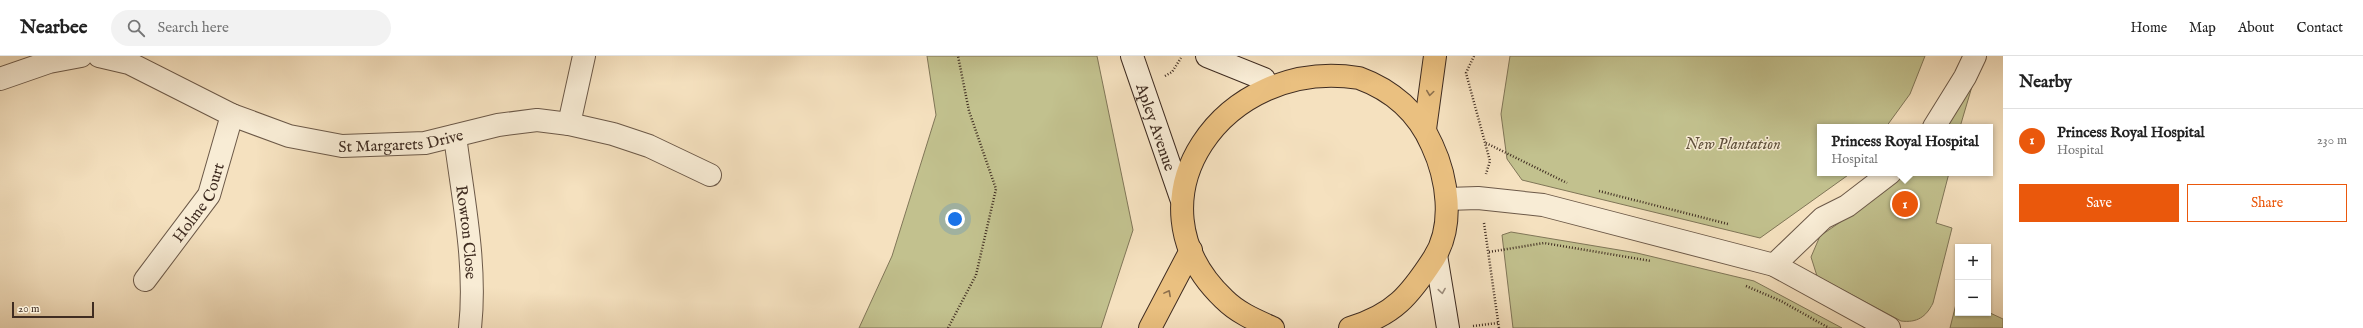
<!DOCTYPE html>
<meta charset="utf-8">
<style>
body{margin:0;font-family:"IM FELL English",serif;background:#f2f2f2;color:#222}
.controls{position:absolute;right:12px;bottom:12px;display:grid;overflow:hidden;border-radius:0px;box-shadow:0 1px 3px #0004}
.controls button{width:36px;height:36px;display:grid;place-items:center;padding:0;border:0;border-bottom:1px solid #e0e0e0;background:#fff;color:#222;font:20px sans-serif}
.scale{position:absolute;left:12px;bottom:10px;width:82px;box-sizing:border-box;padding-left:4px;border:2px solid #3f2c21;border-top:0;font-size:11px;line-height:14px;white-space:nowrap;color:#3f2c21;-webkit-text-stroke:3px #f8ecd5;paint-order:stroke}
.you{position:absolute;left:955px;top:163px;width:14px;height:14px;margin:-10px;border:3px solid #fff;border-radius:50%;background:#1a73e8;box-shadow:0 0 0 6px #1a73e833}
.badge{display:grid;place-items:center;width:26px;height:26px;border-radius:50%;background:#ea580c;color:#fff;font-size:13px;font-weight:700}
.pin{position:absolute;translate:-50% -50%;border:2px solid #fff;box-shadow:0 1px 4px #0006}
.popup{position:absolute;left:1817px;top:68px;width:176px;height:52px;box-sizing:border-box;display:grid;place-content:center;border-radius:0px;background:#fff;filter:drop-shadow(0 1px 3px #0005);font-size:13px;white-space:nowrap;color:#767676}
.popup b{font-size:15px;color:#222}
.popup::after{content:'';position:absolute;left:50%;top:100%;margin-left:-8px;border:8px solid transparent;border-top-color:#fff}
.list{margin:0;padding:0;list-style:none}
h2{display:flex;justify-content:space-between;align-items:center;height:52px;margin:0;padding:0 16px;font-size:17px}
h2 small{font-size:13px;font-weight:400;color:#767676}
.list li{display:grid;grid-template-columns:26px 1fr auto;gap:12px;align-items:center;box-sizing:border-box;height:64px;padding:0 16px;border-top:1px solid #e0e0e0}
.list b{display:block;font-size:15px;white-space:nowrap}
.list p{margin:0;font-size:13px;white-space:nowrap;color:#767676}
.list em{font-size:13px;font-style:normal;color:#767676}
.actions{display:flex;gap:8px;padding:12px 16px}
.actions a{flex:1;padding:9px 0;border:1px solid #ea580c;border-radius:0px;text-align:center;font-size:14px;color:#ea580c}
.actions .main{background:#ea580c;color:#fff}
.icon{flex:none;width:22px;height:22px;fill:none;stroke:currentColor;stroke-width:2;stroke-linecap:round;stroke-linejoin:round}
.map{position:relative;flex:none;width:2003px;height:272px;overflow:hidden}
header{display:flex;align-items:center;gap:24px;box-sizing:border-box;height:56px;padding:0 20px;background:#fff;border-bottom:1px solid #e0e0e0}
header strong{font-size:19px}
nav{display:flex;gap:22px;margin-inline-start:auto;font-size:14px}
.search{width:280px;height:36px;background:#f2f2f2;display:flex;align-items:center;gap:10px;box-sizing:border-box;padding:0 14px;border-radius:22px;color:#767676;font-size:15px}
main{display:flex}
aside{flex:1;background:#fff}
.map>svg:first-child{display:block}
.green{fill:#c2c18e;stroke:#807658}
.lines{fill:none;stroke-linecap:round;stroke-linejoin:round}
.street-casing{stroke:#6c5948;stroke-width:24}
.secondary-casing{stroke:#3f2c21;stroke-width:24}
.primary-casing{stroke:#3f2c21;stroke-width:24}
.path{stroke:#3f2c21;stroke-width:2.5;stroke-dasharray:1 2;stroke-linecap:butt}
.street{stroke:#f8ecd5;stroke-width:22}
.secondary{stroke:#f8ecd5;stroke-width:22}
.primary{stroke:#eac080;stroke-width:22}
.oneway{stroke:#8c6f4c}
.oneway2{stroke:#9c8c7b}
.labels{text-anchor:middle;stroke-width:3;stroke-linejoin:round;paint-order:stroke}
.street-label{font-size:16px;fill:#3f2c21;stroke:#f8ecd5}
.park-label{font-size:16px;font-style:italic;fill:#60513c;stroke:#f8ecd5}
</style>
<header>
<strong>Nearbee</strong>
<div class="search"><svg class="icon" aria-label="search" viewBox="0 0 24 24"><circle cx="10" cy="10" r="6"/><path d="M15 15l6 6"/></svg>Search here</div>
<nav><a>Home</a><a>Map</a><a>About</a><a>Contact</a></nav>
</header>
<main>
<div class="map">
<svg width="2003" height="272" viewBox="0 0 2003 272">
<rect width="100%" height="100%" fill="#f5e1bf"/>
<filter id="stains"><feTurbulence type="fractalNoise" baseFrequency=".005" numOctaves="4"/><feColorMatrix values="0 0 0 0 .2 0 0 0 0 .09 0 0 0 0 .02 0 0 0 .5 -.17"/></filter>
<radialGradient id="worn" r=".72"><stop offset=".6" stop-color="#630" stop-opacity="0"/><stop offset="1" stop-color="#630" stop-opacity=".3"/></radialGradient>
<!-- green -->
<g class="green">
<path d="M927 0H1097L1133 174 1101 272H859L892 200 936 59Z"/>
<path d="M1510 0H1925L1910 38 1886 71H1820V117H1851L1760 182 1522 124 1507 103 1501 58Z"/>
<path d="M1981 0 1960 71H1942Z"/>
<path d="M1905 117H1949L1936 167 1952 172 1933 247C1926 261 1917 267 1901 265L1817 220 1811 201 1820 180 1884 136Z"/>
<path d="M1511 176 1637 197 1754 225 1842 272H1513L1502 179Z"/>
<path d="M1958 240V257L1988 256 2003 263V272H1950Z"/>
</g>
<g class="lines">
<defs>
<g id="street">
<path id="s1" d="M99 0 129 7 232 59 289 80 342 90 425 87 498 69 537 64 569 68 613 78 649 90 710 119"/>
<path d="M0 23 49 6 81 0"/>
<path d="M569 68 584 0"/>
<path d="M1934 71 1965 21 1975 0"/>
<path id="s2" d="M455 80C463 143 477 209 470 272"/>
<path d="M1447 143 1478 142 1543 149 1774 209 1889 272"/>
<path d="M1774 209 1823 162 1847 150 1890 117"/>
<path id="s3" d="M145 224 209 139 232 59"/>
</g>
<g id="secondary">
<path id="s4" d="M1132 0 1181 142"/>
<path d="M1207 0 1264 23"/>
<path d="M1436 199 1448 272"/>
</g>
<g id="primary">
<path d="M1425 73 1435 0"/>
<path d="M1150 272 1191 194"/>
<path d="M1273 272C1255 264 1238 257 1224 243 1121 145 1224 0 1359 22 1392 34 1418 57 1432 89 1447 121 1455 169 1434 202 1410 239 1394 259 1350 272"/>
</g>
</defs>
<!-- street casing -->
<use href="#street" class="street-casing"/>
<!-- secondary casing -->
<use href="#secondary" class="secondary-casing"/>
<!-- primary casing -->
<use href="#primary" class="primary-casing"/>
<!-- path -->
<g class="path">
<path d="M1474 0 1466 17 1490 105 1486 118"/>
<path d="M1165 20 1172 16 1181 2"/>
<path d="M1486 87 1567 127"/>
<path d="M1599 135 1728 168"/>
<path d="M1484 167 1499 272"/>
<path d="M1489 196 1544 187 1651 205"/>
<path d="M1746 230 1781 245 1829 272"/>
<path d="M1473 270 1498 267"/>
<path d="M948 272 976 219 996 133 969 55 958 0"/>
</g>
<!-- street -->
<use href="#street" class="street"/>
<!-- secondary -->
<use href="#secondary" class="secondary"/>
<!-- primary -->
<use href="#primary" class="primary"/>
</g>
<!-- one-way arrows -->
<defs><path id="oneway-chevron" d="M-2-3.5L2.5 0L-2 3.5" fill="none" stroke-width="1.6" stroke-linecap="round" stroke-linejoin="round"/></defs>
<g class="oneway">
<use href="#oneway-chevron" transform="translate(1430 37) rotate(98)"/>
<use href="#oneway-chevron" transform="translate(1168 237) rotate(-62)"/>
</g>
<use class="oneway2" href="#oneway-chevron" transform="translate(1442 235) rotate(81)"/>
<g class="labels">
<!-- street labels -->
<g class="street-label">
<text dy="6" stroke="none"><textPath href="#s4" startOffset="75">Apley Avenue</textPath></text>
<text dy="6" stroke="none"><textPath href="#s1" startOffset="320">St Margarets Drive</textPath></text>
<text dy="6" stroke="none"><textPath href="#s3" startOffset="95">Holme Court</textPath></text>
<text dy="6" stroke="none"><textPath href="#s2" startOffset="97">Rowton Close</textPath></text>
</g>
<!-- park labels -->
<g class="park-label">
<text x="1733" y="93">New Plantation</text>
</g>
</g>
<rect width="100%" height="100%" filter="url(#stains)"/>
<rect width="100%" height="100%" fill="url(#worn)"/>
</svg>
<div class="controls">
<button>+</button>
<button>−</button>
</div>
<div class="scale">20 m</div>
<div class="you"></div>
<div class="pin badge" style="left:1905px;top:148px">1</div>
<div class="popup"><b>Princess Royal Hospital</b>Hospital</div>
</div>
<aside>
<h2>Nearby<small></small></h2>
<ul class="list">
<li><span class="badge">1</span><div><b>Princess Royal Hospital</b><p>Hospital</p></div><em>230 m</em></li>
</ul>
<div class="actions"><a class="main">Save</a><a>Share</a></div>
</aside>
</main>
